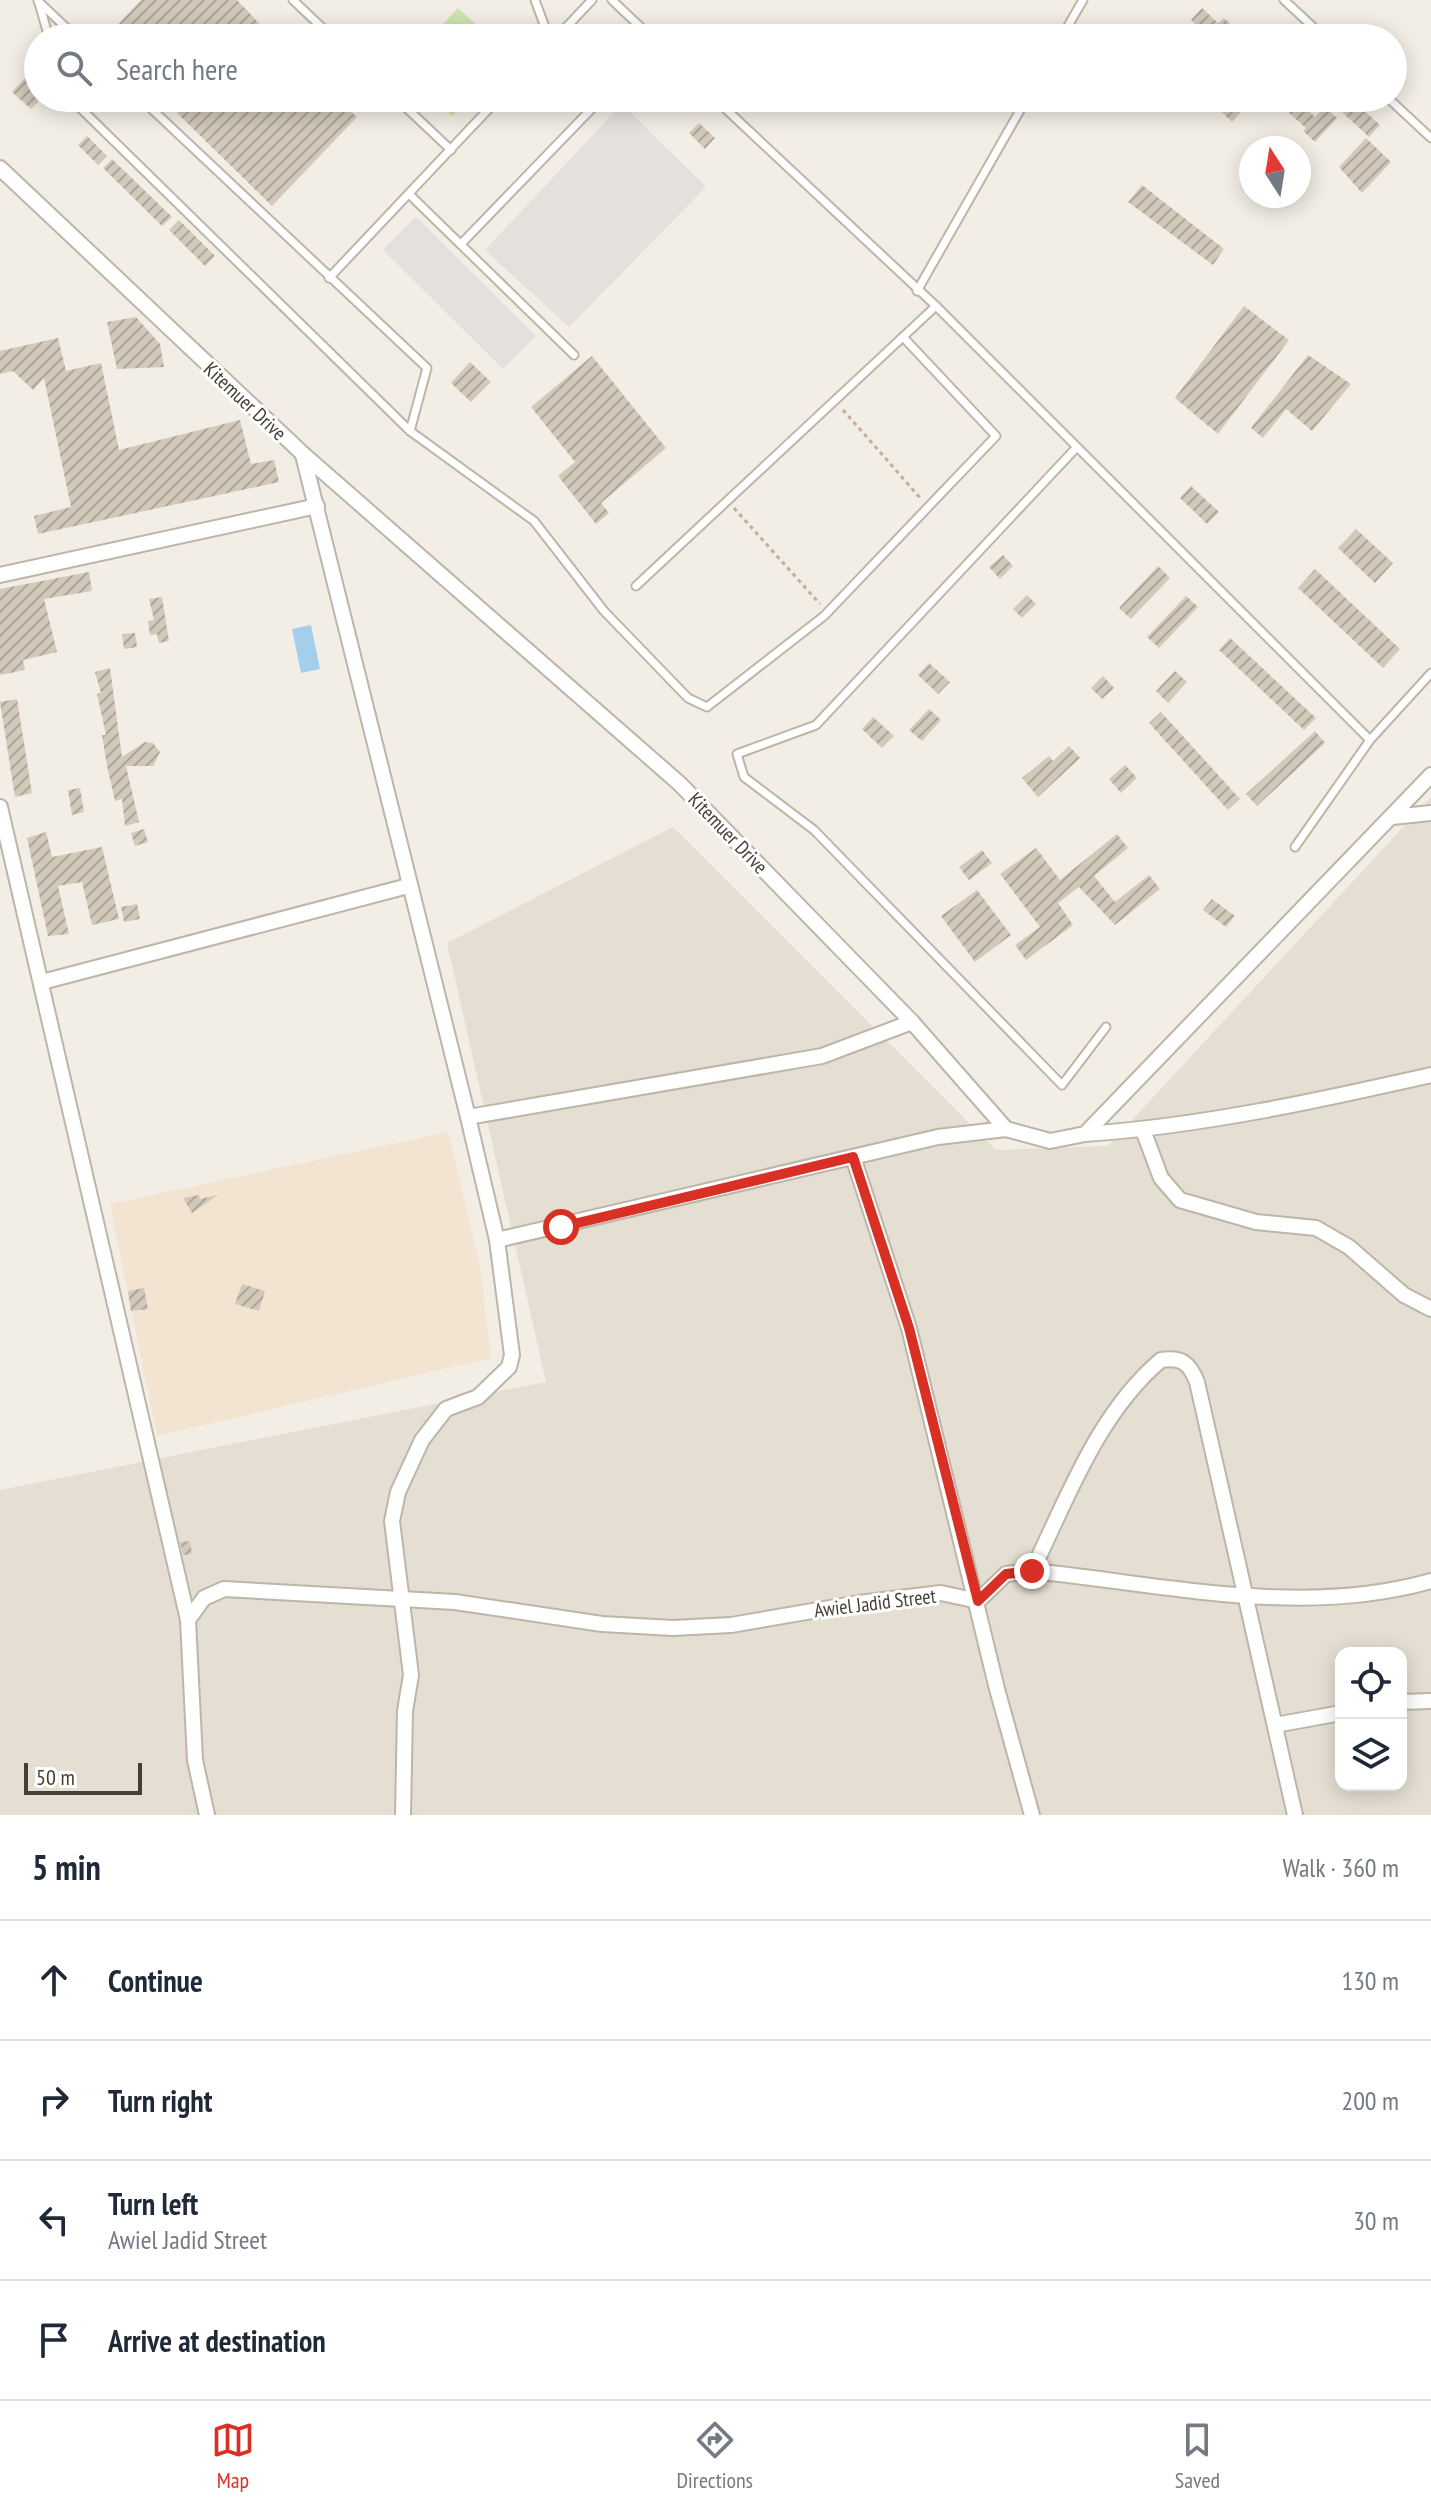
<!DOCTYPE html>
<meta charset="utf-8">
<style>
body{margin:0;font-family:"PT Sans Narrow",sans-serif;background:#f2f2f3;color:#1f2937}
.controls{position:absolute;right:24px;bottom:24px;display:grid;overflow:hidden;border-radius:16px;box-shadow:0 4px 20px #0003}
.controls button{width:72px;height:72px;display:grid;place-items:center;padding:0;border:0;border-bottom:2px solid #e0e1e3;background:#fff;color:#1f2937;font:40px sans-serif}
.compass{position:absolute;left:1239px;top:136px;width:72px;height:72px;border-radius:50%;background:#fff;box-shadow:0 4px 20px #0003;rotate:348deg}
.scale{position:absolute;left:24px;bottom:20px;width:118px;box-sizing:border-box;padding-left:8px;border:4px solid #443e35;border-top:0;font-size:22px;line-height:28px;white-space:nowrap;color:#443e35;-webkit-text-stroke:6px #fff;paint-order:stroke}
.stop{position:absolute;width:24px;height:24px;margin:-18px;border:6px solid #d93025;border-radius:50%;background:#fff}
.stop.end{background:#d93025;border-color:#fff;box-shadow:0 2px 8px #0008}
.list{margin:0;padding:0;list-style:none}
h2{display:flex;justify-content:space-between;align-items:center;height:104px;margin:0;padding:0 32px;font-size:34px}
h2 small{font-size:26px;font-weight:400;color:#747a83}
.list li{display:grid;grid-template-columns:52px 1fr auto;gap:24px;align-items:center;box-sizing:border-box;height:120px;padding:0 32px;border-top:2px solid #e0e1e3}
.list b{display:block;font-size:30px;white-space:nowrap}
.list p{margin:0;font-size:26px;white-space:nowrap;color:#747a83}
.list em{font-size:26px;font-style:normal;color:#747a83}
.icon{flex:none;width:44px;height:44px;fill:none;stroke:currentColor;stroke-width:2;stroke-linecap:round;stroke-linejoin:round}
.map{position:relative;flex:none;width:1431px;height:1815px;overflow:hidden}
.search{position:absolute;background:#fff;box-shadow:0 4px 20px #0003;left:24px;right:24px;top:24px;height:88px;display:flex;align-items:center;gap:20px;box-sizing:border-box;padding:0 28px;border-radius:44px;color:#747a83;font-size:30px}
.sheet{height:584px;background:#fff}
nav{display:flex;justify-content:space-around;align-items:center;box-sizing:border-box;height:112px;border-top:2px solid #e0e1e3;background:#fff;font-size:22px;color:#747a83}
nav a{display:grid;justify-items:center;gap:4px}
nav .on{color:#d93025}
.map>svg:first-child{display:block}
.residential{fill:#e5dfd3;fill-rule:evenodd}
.commercial{fill:#f3e4d1}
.grass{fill:#cde4af}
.parking{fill:#e3e0dd}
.water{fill:#a3cfec}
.building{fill:url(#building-hatch)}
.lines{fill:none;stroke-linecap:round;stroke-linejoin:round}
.service-casing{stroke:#bdb5a8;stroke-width:11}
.minor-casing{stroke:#bdb5a8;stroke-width:18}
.path{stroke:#beb19a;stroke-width:3;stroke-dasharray:4 4;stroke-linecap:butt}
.service{stroke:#fff;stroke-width:7}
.minor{stroke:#fff;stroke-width:14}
.route{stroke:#d93025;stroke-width:10}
.labels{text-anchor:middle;stroke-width:6;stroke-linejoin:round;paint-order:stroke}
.street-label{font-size:20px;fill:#443e35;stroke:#fff}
</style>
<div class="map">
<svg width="1431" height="1815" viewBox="0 0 1431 1815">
<defs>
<pattern id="building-hatch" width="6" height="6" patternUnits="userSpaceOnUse" patternTransform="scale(2)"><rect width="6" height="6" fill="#d3c9bb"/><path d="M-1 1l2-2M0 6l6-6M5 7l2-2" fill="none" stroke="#ada599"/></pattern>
</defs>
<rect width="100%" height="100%" fill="#f2eee5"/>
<!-- residential -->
<path class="residential" d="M1431 797V1815H0V1490L546 1382 447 943 673 827 996 1150 1108 1146ZM1341 1653H1401V1785H1341Z"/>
<!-- commercial -->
<path class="commercial" d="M448 1132 480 1266 491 1358 157 1436 110 1204Z"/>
<!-- grass -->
<g class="grass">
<path d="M458 8 491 38 433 35Z"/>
<path d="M433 98H469L452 116Z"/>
</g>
<!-- parking -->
<g class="parking">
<path d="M622 104 706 187 569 327 485 250Z"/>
<path d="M416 217 536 336 503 369 383 250Z"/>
</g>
<!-- water -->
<path class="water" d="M311 625 320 669 301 673 292 629Z"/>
<!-- building -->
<g class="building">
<path d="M141 0H237L273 38H122L113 30Z"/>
<path d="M1202 8 1218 23 1224 18 1246 38H1209L1191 20Z"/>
<path d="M38 64V102L31 109 12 92Z"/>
<path d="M191 98H336L357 117 272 206 177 113Z"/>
<path d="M1207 98H1230L1243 110 1232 122Z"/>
<path d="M1353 100 1380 125 1369 137 1342 112Z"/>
<path d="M1299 102 1315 117 1325 107 1337 118 1315 142 1303 131 1306 128 1289 113Z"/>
<path d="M699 123 715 138 705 149 689 133Z"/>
<path d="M87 136 107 156 98 165 78 145Z"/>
<path d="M1366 138 1391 162 1362 193 1339 167Z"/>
<path d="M112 159 172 217 162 226 103 168Z"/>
<path d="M1142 185 1224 249 1213 265 1128 202Z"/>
<path d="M179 220 215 256 205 266 169 230Z"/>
<path d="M1244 306 1289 340 1218 434 1175 398Z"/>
<path d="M136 317 160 344 164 367 117 369 107 322Z"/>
<path d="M58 338 66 371 101 363 119 450 240 420 251 464 274 460 279 482 38 534 34 516 71 507 44 378 33 390 13 371 0 374V351Z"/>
<path d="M1308 355 1351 384 1312 431 1286 409 1263 438 1251 428Z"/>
<path d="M592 356 666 448 601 503 609 513 596 524 558 476 575 462 531 407Z"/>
<path d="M470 362 491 382 471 402 451 383Z"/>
<path d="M1191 486 1219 512 1207 524 1180 498Z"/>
<path d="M1356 529 1393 563 1375 583 1338 548Z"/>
<path d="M1003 555 1013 566 1000 579 989 567Z"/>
<path d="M1158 566 1170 578 1131 619 1119 608Z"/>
<path d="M1315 569 1400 649 1383 668 1298 588Z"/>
<path d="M89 572 92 591 44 599 57 652 23 660 25 670 0 675V589Z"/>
<path d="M1027 595 1036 604 1022 618 1013 609Z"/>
<path d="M1186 596 1198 607 1159 648 1147 637Z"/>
<path d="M162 597 169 641 159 643 157 634 150 635 148 621 154 620 149 599Z"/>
<path d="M135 633 137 647 124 649 122 634Z"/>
<path d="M1230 638 1316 718 1304 730 1219 650Z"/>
<path d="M929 663 950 682 938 694 918 675Z"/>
<path d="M110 668 122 757 145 742 153 743 160 752 153 766H126L139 822 125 826 122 799 115 801 107 766 102 735H106L97 694 101 693 95 672Z"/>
<path d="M1175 671 1187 682 1168 703 1156 691Z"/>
<path d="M1103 676 1114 688 1102 699 1091 688Z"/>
<path d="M17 699 32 793 15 797 0 702Z"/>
<path d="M929 709 941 720 922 741 909 730Z"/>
<path d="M1161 712 1240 799 1228 810 1149 723Z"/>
<path d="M873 717 894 736 882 748 862 729Z"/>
<path d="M1315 731 1325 743 1257 806 1246 794Z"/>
<path d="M1069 746 1080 758 1038 797 1022 778 1049 756 1053 761Z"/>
<path d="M1125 765 1137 778 1121 793 1109 779Z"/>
<path d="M80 788 84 812 72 815 68 790Z"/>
<path d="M144 829 148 842 135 846 131 833Z"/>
<path d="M46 832 52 857 102 847 119 919 92 925 82 882 58 886 69 934 48 936 27 838Z"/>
<path d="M1117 834 1128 848 1094 876 1115 902 1149 875 1160 889 1115 925 1079 887 1058 903 1073 925 1026 960 1015 945 1040 927 1000 874 1036 848 1060 880Z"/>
<path d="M982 850 992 863 969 880 959 867Z"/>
<path d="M977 890 1011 935 975 962 941 916Z"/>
<path d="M1212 899 1235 916 1226 927 1203 910Z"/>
<path d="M137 904 140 919 124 922 121 907Z"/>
<path d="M199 1195 200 1199 218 1195 192 1213 183 1198Z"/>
<path d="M242 1284 265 1291 259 1311 235 1304Z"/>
<path d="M144 1288 148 1309 131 1311 128 1291Z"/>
<path d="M190 1541 192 1554 183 1555 180 1542Z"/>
</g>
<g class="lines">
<defs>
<g id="service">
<path d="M293 0 333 38"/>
<path d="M535 0 549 38"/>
<path d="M612 0 652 38"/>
<path d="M1284 0 1325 38"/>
<path d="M38 1 77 38"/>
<path d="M39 3 49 38"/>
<path d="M556 38 592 0"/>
<path d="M1061 38 1083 0"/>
<path d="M70 98 410 431 534 521 604 611 688 698 707 707 824 616 996 436 903 337"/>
<path d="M140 98 427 368 410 431"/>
<path d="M396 98 451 150"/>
<path d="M714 98 936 306 1370 740"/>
<path d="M1388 98 1431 138"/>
<path d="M409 194 574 355"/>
<path d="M461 244 602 98"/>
<path d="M329 278 499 98"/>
<path d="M917 291 1027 98"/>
<path d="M1076 448 816 725 737 754 744 777 814 830 1062 1085 1106 1027"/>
<path d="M636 586 936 306"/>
<path d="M1295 847 1370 740 1431 673"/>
</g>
<g id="minor">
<path d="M0 168 303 454 680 784 912 1022 1006 1129 1050 1141 1085 1134 1431 775"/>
<path d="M303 455 468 1117 497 1240 512 1355 509 1367 478 1397 446 1409 422 1440 398 1492 392 1521 411 1675 405 1711 403 1815"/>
<path d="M0 575 317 506"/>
<path d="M0 807 188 1620"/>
<path d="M1392 817 1431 813"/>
<path d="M42 982 408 886"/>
<path d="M468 1117 822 1056 912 1022"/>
<path d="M1143 1130 1161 1178 1180 1200 1256 1222 1316 1228 1349 1247 1404 1295 1431 1309"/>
<path d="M1085 1134C1202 1126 1316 1101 1431 1075"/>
<path d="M853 1157 909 1328 997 1689 1032 1815"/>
<path d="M497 1240 938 1137 1006 1129"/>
<path d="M1032 1571C1067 1499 1098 1413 1161 1360 1181 1357 1189 1362 1197 1382L1295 1815"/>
<path d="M978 1601 1006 1574 1032 1571C1162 1584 1302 1618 1431 1581"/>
<path d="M1401 1702 1431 1701"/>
<path d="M1275 1725 1341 1713"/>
<path d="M207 1815 195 1760 188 1620 204 1598 224 1589 455 1602 602 1624 673 1628 731 1625 859 1603 941 1593 978 1601"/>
</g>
</defs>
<!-- service casing -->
<use href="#service" class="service-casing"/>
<!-- minor casing -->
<use href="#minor" class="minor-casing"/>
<!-- path -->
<g class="path">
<path d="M843 410 922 500"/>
<path d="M734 508 820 604"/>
</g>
<!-- service -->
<use href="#service" class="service"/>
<!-- minor -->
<use href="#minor" class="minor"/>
</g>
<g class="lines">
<!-- route -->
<path class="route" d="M561 1227 853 1157 909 1328 978 1601 1006 1574 1032 1571"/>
</g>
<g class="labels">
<!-- street labels -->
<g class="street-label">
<text transform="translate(245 401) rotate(43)" y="7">Kitemuer Drive</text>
<text transform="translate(728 833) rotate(46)" y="7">Kitemuer Drive</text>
<text transform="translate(875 1603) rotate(-7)" y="7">Awiel Jadid Street</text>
</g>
</g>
</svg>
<div class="controls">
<button><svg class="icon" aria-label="locate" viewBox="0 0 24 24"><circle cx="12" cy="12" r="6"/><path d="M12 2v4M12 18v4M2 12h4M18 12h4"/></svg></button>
<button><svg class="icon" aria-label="layers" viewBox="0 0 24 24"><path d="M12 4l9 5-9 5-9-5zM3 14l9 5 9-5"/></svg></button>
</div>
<svg class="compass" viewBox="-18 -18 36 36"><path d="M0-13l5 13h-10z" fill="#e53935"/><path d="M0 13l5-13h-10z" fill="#747a83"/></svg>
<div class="scale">50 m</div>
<div class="stop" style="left:561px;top:1227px"></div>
<div class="stop end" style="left:1032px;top:1571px"></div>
<div class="search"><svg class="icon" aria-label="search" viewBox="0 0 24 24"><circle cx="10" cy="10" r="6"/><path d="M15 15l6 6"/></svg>Search here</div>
</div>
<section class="sheet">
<h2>5 min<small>Walk · 360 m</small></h2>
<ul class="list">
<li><svg class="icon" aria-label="ahead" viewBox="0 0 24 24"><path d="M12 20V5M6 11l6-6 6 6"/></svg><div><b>Continue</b></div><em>130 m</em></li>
<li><svg class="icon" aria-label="right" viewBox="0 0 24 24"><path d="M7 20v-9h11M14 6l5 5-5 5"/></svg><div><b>Turn right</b></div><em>200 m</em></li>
<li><svg class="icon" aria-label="left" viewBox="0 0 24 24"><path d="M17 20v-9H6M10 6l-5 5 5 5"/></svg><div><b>Turn left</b><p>Awiel Jadid Street</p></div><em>30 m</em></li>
<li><svg class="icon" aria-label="arrive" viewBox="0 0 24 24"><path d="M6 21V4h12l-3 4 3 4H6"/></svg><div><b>Arrive at destination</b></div></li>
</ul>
</section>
<nav>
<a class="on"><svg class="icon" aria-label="map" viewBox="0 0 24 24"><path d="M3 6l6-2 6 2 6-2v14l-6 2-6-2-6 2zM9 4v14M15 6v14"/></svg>Map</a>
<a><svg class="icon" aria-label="directions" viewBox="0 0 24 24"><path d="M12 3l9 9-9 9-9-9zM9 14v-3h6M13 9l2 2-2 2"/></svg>Directions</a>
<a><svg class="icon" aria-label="saved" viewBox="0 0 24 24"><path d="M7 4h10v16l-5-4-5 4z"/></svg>Saved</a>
</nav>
